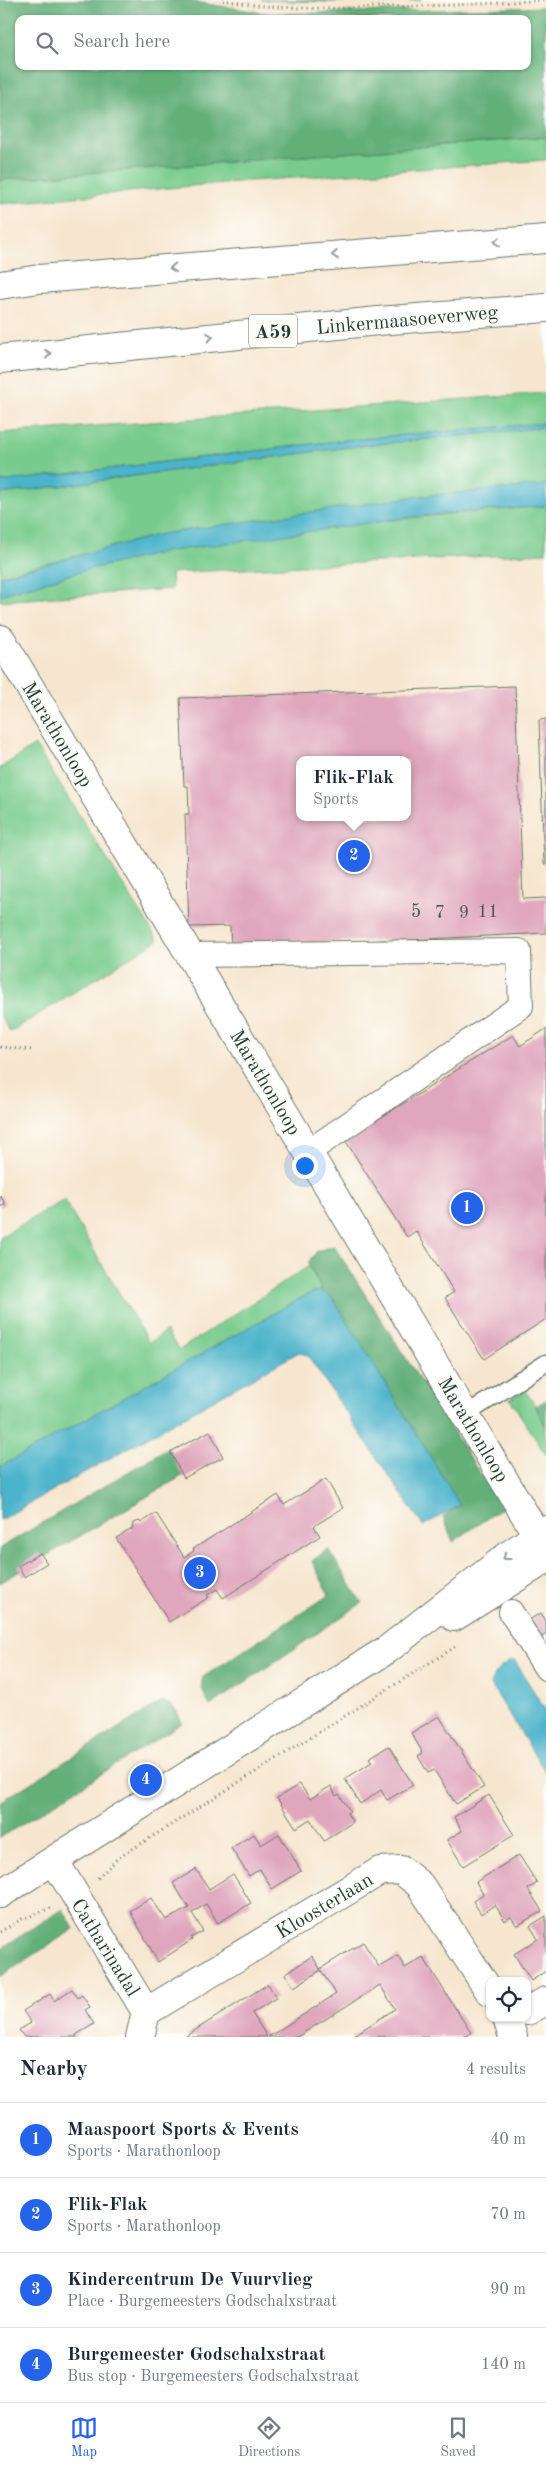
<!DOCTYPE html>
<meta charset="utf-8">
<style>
body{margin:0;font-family:"Old Standard TT",serif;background:#f6f6f7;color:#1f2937}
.controls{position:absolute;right:15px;bottom:15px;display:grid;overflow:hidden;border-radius:10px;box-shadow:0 1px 4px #0004}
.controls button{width:45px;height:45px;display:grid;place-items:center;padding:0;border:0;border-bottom:1px solid #e0e1e3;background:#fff;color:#1f2937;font:25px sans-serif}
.you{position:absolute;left:304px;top:1165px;width:18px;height:18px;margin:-12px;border:4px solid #fff;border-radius:50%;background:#1a73e8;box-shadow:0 0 0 8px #1a73e833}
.badge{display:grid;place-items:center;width:32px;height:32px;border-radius:50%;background:#2563eb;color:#fff;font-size:16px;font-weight:700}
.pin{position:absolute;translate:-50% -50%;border:2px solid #fff;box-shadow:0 1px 5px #0006}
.popup{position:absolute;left:296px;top:756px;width:115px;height:65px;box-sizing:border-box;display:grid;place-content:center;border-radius:10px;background:#fff;filter:drop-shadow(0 1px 4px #0005);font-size:16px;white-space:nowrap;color:#747a83}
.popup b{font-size:19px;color:#1f2937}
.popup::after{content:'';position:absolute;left:50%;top:100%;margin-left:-10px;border:10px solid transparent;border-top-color:#fff}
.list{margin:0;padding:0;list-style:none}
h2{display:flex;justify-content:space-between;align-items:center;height:65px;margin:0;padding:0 20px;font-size:21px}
h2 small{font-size:16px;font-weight:400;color:#747a83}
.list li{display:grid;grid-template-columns:32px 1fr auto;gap:15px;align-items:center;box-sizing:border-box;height:75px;padding:0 20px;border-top:1px solid #e0e1e3}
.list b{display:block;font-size:19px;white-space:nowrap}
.list p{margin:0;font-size:16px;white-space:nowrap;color:#747a83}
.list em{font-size:16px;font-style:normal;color:#747a83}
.icon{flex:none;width:28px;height:28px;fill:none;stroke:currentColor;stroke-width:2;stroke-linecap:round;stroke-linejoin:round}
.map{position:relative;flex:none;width:546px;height:2037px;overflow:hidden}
.search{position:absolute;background:#fff;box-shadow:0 1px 4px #0004;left:15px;right:15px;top:15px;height:55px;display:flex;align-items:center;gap:12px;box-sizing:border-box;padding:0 18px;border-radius:10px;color:#747a83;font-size:19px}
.sheet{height:365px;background:#fff}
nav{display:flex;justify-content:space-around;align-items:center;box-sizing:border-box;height:70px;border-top:1px solid #e0e1e3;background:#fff;font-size:14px;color:#747a83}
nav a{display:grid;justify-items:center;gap:2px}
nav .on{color:#2563eb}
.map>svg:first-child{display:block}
.green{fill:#78cb8d;stroke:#4c8460}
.forest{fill:#62af78;stroke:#407656;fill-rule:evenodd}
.water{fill:#4cb3ca;stroke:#36787f}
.building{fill:#dfa6bc;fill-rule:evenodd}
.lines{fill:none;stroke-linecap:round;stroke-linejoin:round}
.service-casing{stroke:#6a786a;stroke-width:19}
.pedestrian-casing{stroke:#6a786a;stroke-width:26}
.minor-casing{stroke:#6a786a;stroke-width:30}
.tertiary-casing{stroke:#6a786a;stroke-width:30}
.motorway-casing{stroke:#6a786a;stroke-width:30}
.path{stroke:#6a786a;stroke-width:3;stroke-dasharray:1 4;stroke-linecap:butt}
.service{stroke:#fff;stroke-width:16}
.pedestrian{stroke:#fff;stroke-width:24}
.minor{stroke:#fff;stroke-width:28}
.tertiary{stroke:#fff;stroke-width:28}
.motorway{stroke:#fff;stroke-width:28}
.oneway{stroke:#8f9e9a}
.labels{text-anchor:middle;stroke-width:4;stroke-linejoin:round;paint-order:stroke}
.number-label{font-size:18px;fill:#4f5756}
.shield{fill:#fdfcf7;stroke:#62766e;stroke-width:1}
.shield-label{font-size:19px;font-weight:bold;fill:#1f3d34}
.street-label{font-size:20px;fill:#1f3d34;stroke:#fdfcf7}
</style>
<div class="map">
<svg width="546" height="2037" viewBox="0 0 546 2037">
<rect width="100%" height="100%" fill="#fdfcf7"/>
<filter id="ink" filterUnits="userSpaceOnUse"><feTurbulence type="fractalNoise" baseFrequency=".02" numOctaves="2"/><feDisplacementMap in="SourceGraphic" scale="10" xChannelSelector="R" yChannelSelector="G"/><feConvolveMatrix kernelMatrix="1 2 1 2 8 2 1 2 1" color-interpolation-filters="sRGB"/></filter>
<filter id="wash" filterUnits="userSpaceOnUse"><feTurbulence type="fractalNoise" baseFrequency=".0096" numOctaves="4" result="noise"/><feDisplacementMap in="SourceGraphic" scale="20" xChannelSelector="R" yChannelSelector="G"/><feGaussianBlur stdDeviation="1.12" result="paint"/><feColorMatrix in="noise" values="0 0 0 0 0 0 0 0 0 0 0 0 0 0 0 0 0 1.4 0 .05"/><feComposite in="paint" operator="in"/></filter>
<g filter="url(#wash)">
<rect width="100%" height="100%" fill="#f6e6cf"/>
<!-- green -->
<g class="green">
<path d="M546 137V160L223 183 0 204V180Z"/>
<path d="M546 393V423L346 440 0 482V433Z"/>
<path d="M546 427V485L412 497 31 567 0 576V494L349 447Z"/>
<path d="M546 506V553L171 573 172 589 0 601V595L4 594C58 578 111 561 166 551 291 529 419 516 546 506Z"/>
<path d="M35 745 158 940 10 1032 0 1015V768Z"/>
<path d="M64 1200 149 1343 166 1331 179 1350 309 1266 322 1291 312 1292 0 1467V1237Z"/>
<path d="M525 1390C542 1415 546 1424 546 1455L510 1399Z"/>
</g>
<!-- forest -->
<g class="forest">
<path d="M0 0H182L272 14 546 7V137L0 180ZM19 19H527V66H19Z"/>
<path d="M261 0H421L325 2Z"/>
<path d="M334 1246 502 1508 453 1542 443 1517 460 1505 332 1297 322 1291 308 1263 317 1251Z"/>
<path d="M546 1400V1429L536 1406Z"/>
<path d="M168 1448 184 1475 0 1583V1548Z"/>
<path d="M328 1549 362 1603 210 1706C205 1696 199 1687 203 1677L329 1595 312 1561Z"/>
<path d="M162 1701C175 1704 177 1712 182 1723L0 1838V1802Z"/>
<path d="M63 1909 74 1929 0 1977V1949Z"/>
</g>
<!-- water -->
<g class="water">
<path d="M546 423V427L349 447 0 494V482L346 440Z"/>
<path d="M546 485V506L418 516 165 552 86 570 0 595V576L161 534 412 497Z"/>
<path d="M322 1291 332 1297 460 1505 423 1526 308 1356 299 1352 0 1520V1467L312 1292Z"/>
<path d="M510 1661H515L546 1711V1773L491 1685C492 1672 500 1668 510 1661Z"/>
</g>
<g id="blocks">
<!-- building -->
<g class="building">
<path d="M515 686 523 899 546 898V933L408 940 409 945 386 946V940L231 947 230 926 189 927 185 814H189L188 786H184L180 698ZM300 760H408V817H300Z"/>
<path d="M546 719V864H544L539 720Z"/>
<path d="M546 1029V1319L484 1359 445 1298 454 1292 416 1231 407 1237 345 1140 513 1035 520 1046Z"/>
<path d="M0 1195 5 1204 0 1207Z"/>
<path d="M210 1431 223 1457 184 1478 170 1452Z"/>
<path d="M326 1479 343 1508 314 1526 320 1536 223 1598 217 1589 207 1595 209 1597 169 1622 116 1538 132 1529 133 1523 140 1521 141 1523 156 1513 184 1557 194 1551 193 1549 278 1495 284 1505Z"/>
<path d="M40 1553 47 1563 24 1577 18 1566Z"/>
<path d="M541 1613 546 1621V1634L540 1638 529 1620Z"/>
<path d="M439 1716 484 1787 456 1804 434 1770 428 1773 418 1756 423 1753 411 1733Z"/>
<path d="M389 1746 413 1785 387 1800 381 1790 360 1804 345 1779 372 1762 369 1758Z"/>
<path d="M300 1784 310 1799 331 1786 336 1796 339 1794 350 1811 347 1813 353 1822 324 1841 310 1819 296 1828 277 1798Z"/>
<path d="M489 1795 514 1835 463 1866 447 1840 462 1831 454 1817Z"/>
<path d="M254 1834 261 1845 279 1834 301 1871 272 1889 260 1869 249 1876 231 1848Z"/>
<path d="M519 1855 537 1883 528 1889 542 1911 517 1926 511 1917 505 1921 495 1905 481 1914 473 1901 483 1894 476 1882Z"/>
<path d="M196 1869 209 1889 233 1874 251 1903 218 1923 206 1904 192 1913 203 1931 191 1938 192 1940 158 1962 130 1911 151 1898 166 1920 189 1908 173 1883Z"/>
<path d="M546 1916V1971L531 1981 514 1954 538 1939 530 1926Z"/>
<path d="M363 1942 379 1967 398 1956 405 1968 423 1957 471 2033 464 2037H351L395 2009 380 1985 297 2037H268L336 1994 320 1969Z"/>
<path d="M312 1956 321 1970 294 1987 285 1974Z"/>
<path d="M268 1984 276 1998 252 2013 267 2037H187L186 2036Z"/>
<path d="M72 1989 78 1998 82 1995 90 2007 85 2010 94 2024 76 2035 77 2037H24L19 2030 31 2023 23 2011 50 1994 54 2001Z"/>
</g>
</g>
</g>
<g filter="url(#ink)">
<use href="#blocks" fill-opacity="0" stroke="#6a786a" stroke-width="1"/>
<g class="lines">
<defs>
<path id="service" d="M465 1415 546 1363"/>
<g id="pedestrian">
<path d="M190 955 519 951 521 1006 308 1152"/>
<path d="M511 1612 546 1668"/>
</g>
<g id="minor">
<path d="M1 639 546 1550"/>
<path d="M54 1860 146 2012 140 2037"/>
<path d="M527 2011 546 2001"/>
<path d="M146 2012 380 1871 401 1870 420 1885 490 1992"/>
<path d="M507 2018 513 2037"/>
</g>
<g id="tertiary">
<path d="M454 1617 546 1559"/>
<path d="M0 1894 388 1649 510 1554 546 1530"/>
</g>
<g id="motorway">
<path d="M0 285 39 279 546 239"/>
<path d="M0 359 378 321 546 308"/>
</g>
</defs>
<!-- service casing -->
<use href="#service" class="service-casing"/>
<!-- pedestrian casing -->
<use href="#pedestrian" class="pedestrian-casing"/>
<!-- minor casing -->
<use href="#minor" class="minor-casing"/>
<!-- tertiary casing -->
<use href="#tertiary" class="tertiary-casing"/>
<!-- motorway casing -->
<use href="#motorway" class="motorway-casing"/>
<!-- path -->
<g class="path">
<path d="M223 0C274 10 325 9 376 7 433 6 489 4 545 0"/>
<path d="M0 1047 32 1050"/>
<path d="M98 1878 118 1858 455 1647"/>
<path d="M0 1932 22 1919 51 1908"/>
</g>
<!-- service -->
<use href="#service" class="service"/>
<!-- pedestrian -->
<use href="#pedestrian" class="pedestrian"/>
<!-- minor -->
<use href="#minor" class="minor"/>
<!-- tertiary -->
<use href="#tertiary" class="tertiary"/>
<!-- motorway -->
<use href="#motorway" class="motorway"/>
</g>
<!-- one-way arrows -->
<defs><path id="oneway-chevron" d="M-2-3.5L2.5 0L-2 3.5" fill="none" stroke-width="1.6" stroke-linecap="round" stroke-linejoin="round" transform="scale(1.25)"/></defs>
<g class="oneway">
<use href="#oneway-chevron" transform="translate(497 242) rotate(175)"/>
<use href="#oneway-chevron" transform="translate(335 255) rotate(175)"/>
<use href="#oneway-chevron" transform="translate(173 268) rotate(175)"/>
<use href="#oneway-chevron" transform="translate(210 337) rotate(-5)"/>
<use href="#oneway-chevron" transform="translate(48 354) rotate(-6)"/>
<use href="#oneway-chevron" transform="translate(506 1557) rotate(143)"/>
</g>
</g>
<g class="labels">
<!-- number labels -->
<g class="number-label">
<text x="416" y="917">5</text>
<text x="488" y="917">11</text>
<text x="440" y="918">7</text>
<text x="464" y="918">9</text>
</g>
<!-- shield labels -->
<rect class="shield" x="249" y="314.5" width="48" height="33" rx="4"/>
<g class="shield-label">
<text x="273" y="338">A59</text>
</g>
<!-- street labels -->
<g class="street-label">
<text transform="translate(407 319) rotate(-5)" y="7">Linkermaasoeverweg</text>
<text transform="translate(58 734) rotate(59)" y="7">Marathonloop</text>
<text transform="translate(266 1082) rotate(59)" y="7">Marathonloop</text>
<text transform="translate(474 1429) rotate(59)" y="7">Marathonloop</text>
<text transform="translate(324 1905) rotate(-31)" y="7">Kloosterlaan</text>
<text transform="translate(106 1947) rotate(58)" y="7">Catharinadal</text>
</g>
</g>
</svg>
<div class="controls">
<button><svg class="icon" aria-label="locate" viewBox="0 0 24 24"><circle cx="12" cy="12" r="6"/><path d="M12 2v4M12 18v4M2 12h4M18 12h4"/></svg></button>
</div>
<div class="you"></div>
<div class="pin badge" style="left:467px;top:1208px">1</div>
<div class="pin badge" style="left:354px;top:856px">2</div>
<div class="popup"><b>Flik-Flak</b>Sports</div>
<div class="pin badge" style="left:200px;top:1573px">3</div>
<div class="pin badge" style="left:146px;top:1780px">4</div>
<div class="search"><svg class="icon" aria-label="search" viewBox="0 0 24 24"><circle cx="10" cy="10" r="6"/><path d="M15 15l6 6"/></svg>Search here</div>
</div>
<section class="sheet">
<h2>Nearby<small>4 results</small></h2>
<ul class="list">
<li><span class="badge">1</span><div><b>Maaspoort Sports &amp; Events</b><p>Sports · Marathonloop</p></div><em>40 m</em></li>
<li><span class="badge">2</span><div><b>Flik-Flak</b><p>Sports · Marathonloop</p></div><em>70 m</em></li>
<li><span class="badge">3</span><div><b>Kindercentrum De Vuurvlieg</b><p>Place · Burgemeesters Godschalxstraat</p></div><em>90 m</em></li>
<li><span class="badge">4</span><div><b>Burgemeester Godschalxstraat</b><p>Bus stop · Burgemeesters Godschalxstraat</p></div><em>140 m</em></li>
</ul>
</section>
<nav>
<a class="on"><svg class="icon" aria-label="map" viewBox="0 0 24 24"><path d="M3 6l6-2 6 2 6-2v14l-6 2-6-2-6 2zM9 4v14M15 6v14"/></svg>Map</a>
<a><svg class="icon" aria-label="directions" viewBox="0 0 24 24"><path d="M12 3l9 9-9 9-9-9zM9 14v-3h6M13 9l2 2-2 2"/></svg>Directions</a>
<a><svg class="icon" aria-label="saved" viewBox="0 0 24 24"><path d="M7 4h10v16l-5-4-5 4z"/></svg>Saved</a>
</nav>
